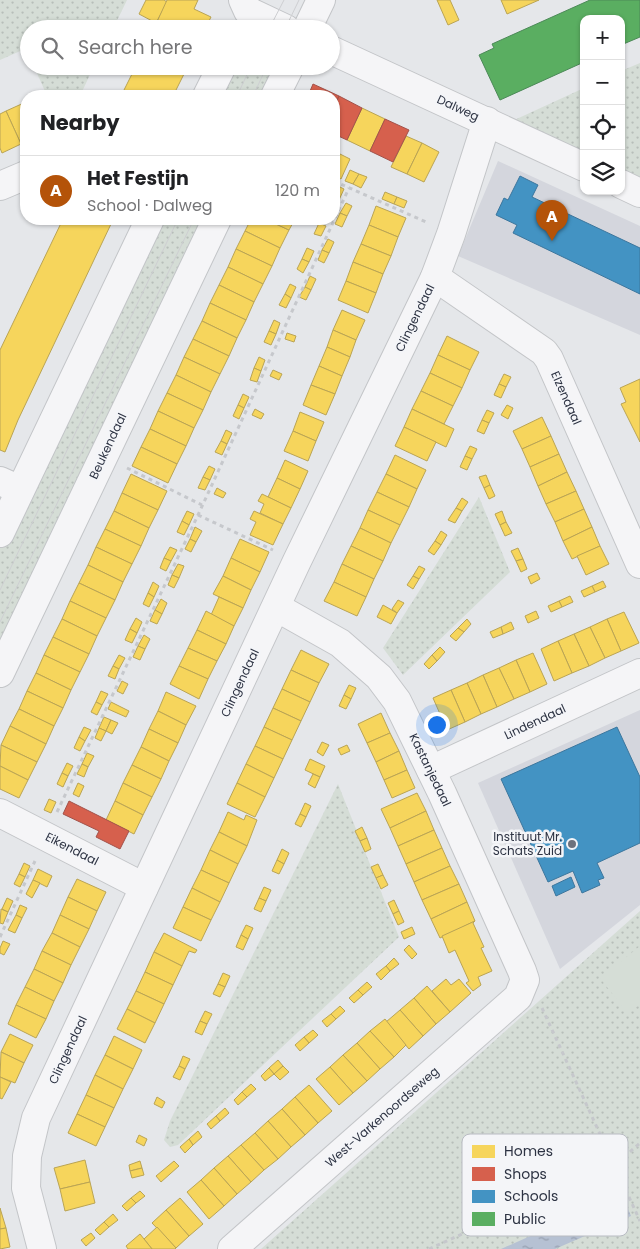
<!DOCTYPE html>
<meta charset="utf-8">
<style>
body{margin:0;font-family:Poppins,sans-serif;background:#f6f6f6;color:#202124}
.controls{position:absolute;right:15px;top:15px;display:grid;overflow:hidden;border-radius:10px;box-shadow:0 1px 4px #0004}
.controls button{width:45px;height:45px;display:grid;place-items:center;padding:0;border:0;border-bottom:1px solid #e0e0e0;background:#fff;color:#202124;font:25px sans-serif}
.you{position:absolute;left:436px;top:724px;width:18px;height:18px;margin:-12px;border:4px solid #fff;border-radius:50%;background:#1a73e8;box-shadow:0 0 0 8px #1a73e833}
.badge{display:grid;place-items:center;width:32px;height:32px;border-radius:50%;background:#b45309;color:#fff;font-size:16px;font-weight:700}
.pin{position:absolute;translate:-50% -41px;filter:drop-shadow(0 1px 2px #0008)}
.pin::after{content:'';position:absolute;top:26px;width:18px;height:15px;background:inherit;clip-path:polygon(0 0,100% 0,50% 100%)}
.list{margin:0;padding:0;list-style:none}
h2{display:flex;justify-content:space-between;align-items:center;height:65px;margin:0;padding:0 20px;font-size:21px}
h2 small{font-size:16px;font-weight:400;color:#757577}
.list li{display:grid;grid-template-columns:32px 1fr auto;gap:15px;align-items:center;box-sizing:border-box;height:70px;padding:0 20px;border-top:1px solid #e0e0e0}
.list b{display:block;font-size:19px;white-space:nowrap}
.list p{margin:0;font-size:16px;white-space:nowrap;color:#757577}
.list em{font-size:16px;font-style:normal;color:#757577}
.icon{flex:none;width:28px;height:28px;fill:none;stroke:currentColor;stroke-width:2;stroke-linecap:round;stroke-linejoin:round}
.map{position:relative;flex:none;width:640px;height:1249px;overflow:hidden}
.search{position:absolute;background:#fff;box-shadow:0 1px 4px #0004;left:20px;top:20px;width:320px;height:55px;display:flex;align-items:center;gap:12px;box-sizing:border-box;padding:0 18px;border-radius:28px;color:#757577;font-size:19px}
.panel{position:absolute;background:#fff;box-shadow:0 1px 4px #0004;left:20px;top:90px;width:320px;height:135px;border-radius:20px}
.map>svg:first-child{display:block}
.built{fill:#d4d6dd}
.green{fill:url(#green-dots)}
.pitch{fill:#d5ddd6}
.water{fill:url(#water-ripples)}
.homes{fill:#f6d55c;stroke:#baa454}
.shops{fill:#d6604d;stroke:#a3524a}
.schools{fill:#4393c3;stroke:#3c769d}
.public{fill:#5aae61;stroke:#4c8958}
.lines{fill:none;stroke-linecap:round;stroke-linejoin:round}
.minor-casing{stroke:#c3c5c8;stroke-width:30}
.path{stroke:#c6c8cc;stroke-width:3;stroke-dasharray:4 4;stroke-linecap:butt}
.minor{stroke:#f5f5f7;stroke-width:28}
.tram{stroke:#cecfd2;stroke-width:1}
.poi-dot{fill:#6d727d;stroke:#f4f5f8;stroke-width:2}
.labels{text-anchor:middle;stroke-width:5;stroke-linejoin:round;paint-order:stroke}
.street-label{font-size:12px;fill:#2d3343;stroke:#f4f5f8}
.poi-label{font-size:12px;fill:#2d3343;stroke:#f4f5f8;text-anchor:end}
.key{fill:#f4f5f8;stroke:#b8bbc2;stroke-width:1}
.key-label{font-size:14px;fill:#2d3343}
</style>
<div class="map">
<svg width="640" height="1249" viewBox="0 0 640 1249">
<defs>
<pattern id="green-dots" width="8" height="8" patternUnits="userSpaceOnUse" patternTransform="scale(1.25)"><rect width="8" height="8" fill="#d5ddd6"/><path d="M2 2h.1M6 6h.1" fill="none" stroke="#b7beb9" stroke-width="1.8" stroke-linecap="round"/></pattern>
<pattern id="water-ripples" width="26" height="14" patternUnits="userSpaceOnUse" patternTransform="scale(1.25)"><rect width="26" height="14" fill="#b6c1d3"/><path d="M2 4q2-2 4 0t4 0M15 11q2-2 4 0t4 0" fill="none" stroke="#949dad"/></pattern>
</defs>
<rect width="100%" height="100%" fill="#e5e7ea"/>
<!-- built -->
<g class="built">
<path d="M498 161 640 226V335L458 256Z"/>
<path d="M640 710V905L560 969 478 783Z"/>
</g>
<!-- green -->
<g class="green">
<path d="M0 0H127L113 29H29V53L27 48 0 60Z"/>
<path d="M640 63V180L621 172V71Z"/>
<path d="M34 66H94L80 96H47Z"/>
<path d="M231 66H283L268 96H216Z"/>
<path d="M584 88V155L510 122Z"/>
<path d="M158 219H210L0 658V548Z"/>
<path d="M479 497 510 572 403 675 383 648Z"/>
<path d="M338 784 399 937 178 1145 170 1147 164 1140 170 1121Z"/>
<path d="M640 911V1249H261Z"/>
</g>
<!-- pitch -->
<path class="pitch" d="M640 946V1004L628 1014 600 978Z"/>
<!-- water -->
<path class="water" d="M622 1195 631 1216 555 1249H501Z"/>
<!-- homes -->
<g class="homes">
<path d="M146 0H164L167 2 156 23 139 14Z"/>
<path d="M167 0H198L194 9 211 17 205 29H166L156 24Z"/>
<path d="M437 0H450L459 20 448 25Z"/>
<path d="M501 0H539L507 14Z"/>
<path d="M136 66H188L173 96H121Z"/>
<path d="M26 102V142L21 144 6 111Z"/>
<path d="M362 108 385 119 370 151 347 140Z"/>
<path d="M6 111 21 144 2 153 0 148V114Z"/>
<path d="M406 136 422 143 407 174 391 167Z"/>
<path d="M422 143 439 152 424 182 407 174Z"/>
<path d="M340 154 350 159 341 179 334 175V168Z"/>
<path d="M350 170 359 174 353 184 345 181Z"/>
<path d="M359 174 367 177 361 188 353 184Z"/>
<path d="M338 186 344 189 339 200 334 198Z"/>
<path d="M385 192 397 197 394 204 382 199Z"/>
<path d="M397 197 407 201 404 208 394 204Z"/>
<path d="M346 203 352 206 347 216 340 213Z"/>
<path d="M376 206 406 218 398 237 369 225Z"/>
<path d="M340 213 347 216 342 227 335 224Z"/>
<path d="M63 219H100L111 224 18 420 5 452 0 450V350Z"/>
<path d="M251 219H265L289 230 280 248 245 231Z"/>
<path d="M265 219H295L289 230Z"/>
<path d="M319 223 326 226 321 236 314 234Z"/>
<path d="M369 225 398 237 391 256 361 244Z"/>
<path d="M245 231 280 248 272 266 236 249Z"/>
<path d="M328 239 334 242 329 253 322 250Z"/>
<path d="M361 244 391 256 383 274 353 262Z"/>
<path d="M307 248 314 251 309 262 302 259Z"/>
<path d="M236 249 272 266 263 284 228 267Z"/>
<path d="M322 250 329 253 324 263 318 260Z"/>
<path d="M302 259 309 262 303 273 297 269Z"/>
<path d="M353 262 383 274 376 293 346 281Z"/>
<path d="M228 267 263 284 254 302 219 285Z"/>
<path d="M310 276 316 279 311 290 305 287Z"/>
<path d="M346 281 376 293 368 313 338 300Z"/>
<path d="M290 284 296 287 291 298 285 294Z"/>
<path d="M219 285 254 302 246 320 210 303Z"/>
<path d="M305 287 311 290 306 300 299 297Z"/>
<path d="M285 294 291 298 286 308 279 305Z"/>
<path d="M210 303 246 320 237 338 202 321Z"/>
<path d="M342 310 365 320 356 340 333 330Z"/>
<path d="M274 320 280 323 276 334 269 331Z"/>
<path d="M202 321 237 338 229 356 193 339Z"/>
<path d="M333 330 356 340 350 357 327 347Z"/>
<path d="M269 331 276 334 271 345 264 342Z"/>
<path d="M287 333 296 336 294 342 285 339Z"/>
<path d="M447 336 479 352 470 370 438 355Z"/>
<path d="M193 339 229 356 220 374 184 357Z"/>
<path d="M327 347 350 357 342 376 319 366Z"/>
<path d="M438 355 470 370 462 388 430 373Z"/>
<path d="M184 357 220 374 211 392 176 375Z"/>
<path d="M259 357 265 360 261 371 254 368Z"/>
<path d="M319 366 342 376 335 394 311 385Z"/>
<path d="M254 368 261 371 257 382 250 380Z"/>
<path d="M273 370 282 374 279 380 270 376Z"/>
<path d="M430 373 462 388 453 406 421 391Z"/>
<path d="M504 374 511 377 506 387 499 384Z"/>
<path d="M176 375 211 392 203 410 167 393Z"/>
<path d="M640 379V442L621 404 626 402 620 388Z"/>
<path d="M499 384 506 387 501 398 494 395Z"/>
<path d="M311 385 335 394 326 415 303 405Z"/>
<path d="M421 391 453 406 444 424 412 409Z"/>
<path d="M167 393 203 410 194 428 158 411Z"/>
<path d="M243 394 249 397 244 408 238 405Z"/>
<path d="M238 405 244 408 239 419 233 416Z"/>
<path d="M507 405 513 408 508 419 501 415Z"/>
<path d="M255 409 264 414 261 419 252 415Z"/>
<path d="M412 409 454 429 446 447 404 427Z"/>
<path d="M487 410 494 413 489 423 482 420Z"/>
<path d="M158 411 194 428 186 446 150 429Z"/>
<path d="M300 412 324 422 316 441 293 431Z"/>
<path d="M542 417 551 436 522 449 513 431Z"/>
<path d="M482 420 489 423 484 434 477 431Z"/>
<path d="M404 427 436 442 427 461 395 446Z"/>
<path d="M150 429 186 446 177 464 141 447Z"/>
<path d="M226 430 232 433 227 444 221 441Z"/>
<path d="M293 431 316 441 308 461 284 451Z"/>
<path d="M551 436 559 454 530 467 522 449Z"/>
<path d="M221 441 227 444 222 455 215 452Z"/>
<path d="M470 446 477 449 472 459 465 456Z"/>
<path d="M141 447 177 464 168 483 132 466Z"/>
<path d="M559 454 567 472 538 486 530 467Z"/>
<path d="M395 455 426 470 417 489 386 474Z"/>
<path d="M465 456 472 459 467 470 460 467Z"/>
<path d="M285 460 308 471 300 489 277 478Z"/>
<path d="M209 466 215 469 210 480 203 477Z"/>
<path d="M567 472 576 491 546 504 538 486Z"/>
<path d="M131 474 167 491 158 510 122 493Z"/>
<path d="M386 474 417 489 409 507 377 492Z"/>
<path d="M486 475 490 485 484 488 479 477Z"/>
<path d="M203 477 210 480 205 490 198 488Z"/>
<path d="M277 478 300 489 291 508 268 497Z"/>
<path d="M490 485 495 496 489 499 484 488Z"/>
<path d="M217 488 226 493 223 498 214 494Z"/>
<path d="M576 491 584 509 555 522 546 504Z"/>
<path d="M377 492 409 507 400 525 368 510Z"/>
<path d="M122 493 158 510 149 528 114 511Z"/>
<path d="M262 494 291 508 283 524 260 513 264 504 258 501Z"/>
<path d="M462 498 468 502 462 511 456 508Z"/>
<path d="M456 508 462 511 455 523 448 520Z"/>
<path d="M584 509 592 527 563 541 555 522Z"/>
<path d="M368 510 400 525 391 543 360 528Z"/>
<path d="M114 511 149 528 141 546 105 529Z"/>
<path d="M187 511 194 514 189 525 182 521Z"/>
<path d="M254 511 283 524 273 545 250 535 256 522 250 519Z"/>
<path d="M502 511 506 522 500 525 495 514Z"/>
<path d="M182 521 189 525 184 535 177 532Z"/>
<path d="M506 522 512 533 505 536 500 525Z"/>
<path d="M195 527 202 531 196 542 190 539Z"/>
<path d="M592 527 600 546 572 559 563 541Z"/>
<path d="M360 528 391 543 383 561 351 546Z"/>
<path d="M105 529 141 546 132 564 96 547Z"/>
<path d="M441 531 447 535 441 545 435 541Z"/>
<path d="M190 539 196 542 191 552 185 549Z"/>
<path d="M240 539 269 552 260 572 231 558Z"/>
<path d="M435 541 441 545 434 555 428 551Z"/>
<path d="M351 546 383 561 374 579 342 564Z"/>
<path d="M600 546 609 564 586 575 577 556Z"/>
<path d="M96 547 132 564 123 582 88 565Z"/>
<path d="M170 547 177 550 171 561 164 558Z"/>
<path d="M518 548 523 559 516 561 511 551Z"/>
<path d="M164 558 171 561 166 571 160 568Z"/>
<path d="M231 558 260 572 251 590 223 576Z"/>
<path d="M523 559 527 569 521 572 516 561Z"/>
<path d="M178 564 184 566 179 578 172 575Z"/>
<path d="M342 564 374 579 366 597 334 582Z"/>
<path d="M88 565 123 582 115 600 79 583Z"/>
<path d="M419 566 425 569 419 579 413 576Z"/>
<path d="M537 573 540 579 531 584 528 577Z"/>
<path d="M172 575 179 578 174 588 168 585Z"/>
<path d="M223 576 251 590 243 608 213 594Z"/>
<path d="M413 576 419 579 413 589 407 585Z"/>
<path d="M603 581 606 587 595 592 592 586Z"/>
<path d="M153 582 159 586 154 597 148 593Z"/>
<path d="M334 582 366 597 357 616 324 601Z"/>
<path d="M79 583 115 600 106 618 70 601Z"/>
<path d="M592 586 595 592 584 597 581 591Z"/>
<path d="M148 593 154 597 149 607 143 604Z"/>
<path d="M570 596 573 602 562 607 559 601Z"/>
<path d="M219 597 243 608 234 626 211 615Z"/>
<path d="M161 599 167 603 162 614 155 610Z"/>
<path d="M398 600 404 603 397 613 392 609Z"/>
<path d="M70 601 106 618 97 636 62 619Z"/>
<path d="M559 601 562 607 551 612 548 606Z"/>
<path d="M383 605 397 613 391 624 377 617Z"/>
<path d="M155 610 162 614 157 624 150 621Z"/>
<path d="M206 611 234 626 226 644 197 630Z"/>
<path d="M536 611 539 618 528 623 525 616Z"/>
<path d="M624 612 639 643 621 651 607 619Z"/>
<path d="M136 618 142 622 137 633 130 629Z"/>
<path d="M62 619 97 636 89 654 53 637Z"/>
<path d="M467 619 471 624 464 632 458 628Z"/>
<path d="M607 619 621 651 605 658 590 627Z"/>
<path d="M511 622 514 629 503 634 501 627Z"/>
<path d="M501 627 503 634 493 638 490 632Z"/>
<path d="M590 627 605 658 589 666 574 634Z"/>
<path d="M458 628 464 632 456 641 450 636Z"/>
<path d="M130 629 137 633 132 643 125 640Z"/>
<path d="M197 630 226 644 217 661 188 648Z"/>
<path d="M574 634 589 666 572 673 558 641Z"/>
<path d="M144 635 150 639 145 649 138 646Z"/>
<path d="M53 637 89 654 80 672 44 655Z"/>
<path d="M558 641 572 673 554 681 541 649Z"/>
<path d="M138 646 145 649 140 660 133 657Z"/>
<path d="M440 647 445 652 437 661 432 655Z"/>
<path d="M188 648 217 661 208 679 179 666Z"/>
<path d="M301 650 329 664 319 683 291 670Z"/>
<path d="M533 653 547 684 530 692 516 660Z"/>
<path d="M44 655 80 672 71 690 36 673Z"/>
<path d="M119 655 125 658 119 669 113 666Z"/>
<path d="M432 655 437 661 429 669 424 664Z"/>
<path d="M516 660 530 692 514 699 499 668Z"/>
<path d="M113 666 119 669 115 679 108 676Z"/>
<path d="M179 666 208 679 199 699 170 684Z"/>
<path d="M499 668 514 699 497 707 483 675Z"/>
<path d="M291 670 319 683 310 702 282 689Z"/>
<path d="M36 673 71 690 63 708 27 691Z"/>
<path d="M483 675 497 707 481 714 467 683Z"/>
<path d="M122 681 128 684 123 694 117 691Z"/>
<path d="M467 683 481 714 465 722 451 690Z"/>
<path d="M349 685 356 688 351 699 344 695Z"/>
<path d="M282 689 310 702 301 721 273 708Z"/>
<path d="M451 690 465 722 447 730 433 698Z"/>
<path d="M27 691 63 708 54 726 19 709Z"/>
<path d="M101 691 108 694 102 705 96 702Z"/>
<path d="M166 692 196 706 186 725 158 711Z"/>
<path d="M344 695 351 699 346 709 339 706Z"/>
<path d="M96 702 102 705 97 715 91 712Z"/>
<path d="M111 702 129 711 126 717 108 709Z"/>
<path d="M273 708 301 721 292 740 264 727Z"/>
<path d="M19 709 54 726 46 744 10 726Z"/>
<path d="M158 711 186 725 178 743 149 729Z"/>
<path d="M381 713 390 733 367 743 358 724Z"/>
<path d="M104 717 111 720 106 731 99 728Z"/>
<path d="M111 720 118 723 112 734 106 731Z"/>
<path d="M10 726 46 744 37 762 1 745Z"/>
<path d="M84 727 91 730 85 741 79 737Z"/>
<path d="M264 727 292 740 283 759 255 746Z"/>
<path d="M99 728 106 731 101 741 95 738Z"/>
<path d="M149 729 178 743 169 761 141 747Z"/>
<path d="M390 733 399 751 376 762 367 743Z"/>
<path d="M79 737 85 741 80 751 74 748Z"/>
<path d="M322 742 329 745 323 756 317 752Z"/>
<path d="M1 745 37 762 28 780 0 766Z"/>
<path d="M347 745 350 751 341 755 338 749Z"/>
<path d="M255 746 283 759 274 778 246 764Z"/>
<path d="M141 747 169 761 161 779 132 765Z"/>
<path d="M399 751 407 770 384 780 376 762Z"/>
<path d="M87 753 94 756 88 767 82 764Z"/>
<path d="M310 759 325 766 320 777 305 770Z"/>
<path d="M67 763 73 766 68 776 62 773Z"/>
<path d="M82 764 88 767 84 777 77 774Z"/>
<path d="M246 764 274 778 265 797 237 783Z"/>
<path d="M132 765 161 779 152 797 123 783Z"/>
<path d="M0 766 28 780 19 798 0 789Z"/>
<path d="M407 770 415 788 392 798 384 780Z"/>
<path d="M62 773 68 776 63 787 57 784Z"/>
<path d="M313 774 320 777 315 788 308 784Z"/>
<path d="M78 783 84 786 79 797 73 794Z"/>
<path d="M123 783 152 797 143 815 115 801Z"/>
<path d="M237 783 265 797 255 817 227 804Z"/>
<path d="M417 793 426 811 390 828 381 809Z"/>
<path d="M49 799 56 802 51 813 44 810Z"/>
<path d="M115 801 143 815 134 834 106 820Z"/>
<path d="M305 803 311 806 306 817 300 814Z"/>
<path d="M426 811 434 830 398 846 390 828Z"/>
<path d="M228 812 244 820 246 815 257 820 247 846 219 832Z"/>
<path d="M300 814 306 817 301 827 295 824Z"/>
<path d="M362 827 367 838 360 841 355 831Z"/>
<path d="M434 830 442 848 406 864 398 846Z"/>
<path d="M219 832 247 846 238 864 210 850Z"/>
<path d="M367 838 371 849 365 852 360 841Z"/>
<path d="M442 848 450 866 414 882 406 864Z"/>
<path d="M282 849 289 853 284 864 277 860Z"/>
<path d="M210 850 238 864 229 883 201 870Z"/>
<path d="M277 860 284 864 279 874 272 871Z"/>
<path d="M24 863 30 866 25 877 19 874Z"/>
<path d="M378 864 383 875 376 878 371 867Z"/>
<path d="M450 866 459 884 422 900 414 882Z"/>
<path d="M38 869 52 876 47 887 33 880Z"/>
<path d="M201 870 229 883 220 902 192 888Z"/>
<path d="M19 874 25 877 20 887 14 884Z"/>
<path d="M383 875 388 885 381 889 376 878Z"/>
<path d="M77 879 106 892 97 911 68 897Z"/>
<path d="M33 880 40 883 32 898 26 894Z"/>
<path d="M459 884 467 902 431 919 422 900Z"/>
<path d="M264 887 271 890 266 901 259 898Z"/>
<path d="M192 888 220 902 211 920 183 907Z"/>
<path d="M68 897 97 911 89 929 60 915Z"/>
<path d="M7 898 13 901 8 912 2 909Z"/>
<path d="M259 898 266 901 261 912 254 909Z"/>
<path d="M394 900 399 911 393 914 388 903Z"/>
<path d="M467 902 475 921 440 938 431 919Z"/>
<path d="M20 905 27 908 22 918 16 915Z"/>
<path d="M183 907 211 920 201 941 173 928Z"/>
<path d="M1 909 8 912 3 924 0 923Z"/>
<path d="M399 911 404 922 398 925 393 914Z"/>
<path d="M16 915 22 918 15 933 8 930Z"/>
<path d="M60 915 89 929 80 947 52 933Z"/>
<path d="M475 921 473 923 484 947 481 948 492 971 478 977 481 985 473 991 466 983 469 981 455 950 449 953 442 936Z"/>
<path d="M246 925 253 928 248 939 241 935Z"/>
<path d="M412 927 415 934 404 939 401 932Z"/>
<path d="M52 933 80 947 71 965 42 951Z"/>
<path d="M164 933 197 950 195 953 189 951 182 966 154 952Z"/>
<path d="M241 935 248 939 243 950 236 947Z"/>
<path d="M3 941 10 944 4 955 0 953V948Z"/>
<path d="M409 945 417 954 412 959 404 950Z"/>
<path d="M42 951 71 965 63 983 34 969Z"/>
<path d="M154 952 182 966 173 985 145 972Z"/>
<path d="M394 958 399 964 390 971 386 966Z"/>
<path d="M386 966 390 971 381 980 376 974Z"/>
<path d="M34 969 63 983 54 1001 25 987Z"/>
<path d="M145 972 173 985 164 1004 136 991Z"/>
<path d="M223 973 230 976 225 987 218 984Z"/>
<path d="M446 979 451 985 459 979 471 993 450 1012 432 991Z"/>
<path d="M367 982 372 987 363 995 358 990Z"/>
<path d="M218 984 225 987 220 997 213 994Z"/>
<path d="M427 986 450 1012 436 1024 414 998Z"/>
<path d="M25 987 54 1001 46 1019 16 1005Z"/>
<path d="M358 990 363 995 354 1003 349 998Z"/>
<path d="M136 991 164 1004 155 1023 127 1009Z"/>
<path d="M414 998 436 1024 423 1036 400 1010Z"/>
<path d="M16 1005 46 1019 36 1038 8 1024Z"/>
<path d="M340 1006 345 1011 336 1019 331 1014Z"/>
<path d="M127 1009 155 1023 145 1043 117 1029Z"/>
<path d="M400 1010 423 1036 409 1049 386 1022Z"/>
<path d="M205 1011 212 1014 207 1024 200 1021Z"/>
<path d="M331 1014 336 1019 327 1027 322 1021Z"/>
<path d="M385 1019 406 1045 394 1057 370 1031Z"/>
<path d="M200 1021 207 1024 202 1035 195 1032Z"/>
<path d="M313 1030 318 1035 309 1043 304 1037Z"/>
<path d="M370 1031 394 1057 380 1069 357 1043Z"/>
<path d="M10 1034 33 1045 24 1063 1 1052Z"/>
<path d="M114 1036 142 1050 133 1069 105 1055Z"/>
<path d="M304 1037 309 1043 300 1051 295 1045Z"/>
<path d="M357 1043 380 1069 367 1081 343 1055Z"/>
<path d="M1 1052 24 1063 15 1083 0 1077Z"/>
<path d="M105 1055 133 1069 123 1089 95 1075Z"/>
<path d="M343 1055 367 1081 353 1093 330 1067Z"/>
<path d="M183 1056 190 1059 185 1069 179 1066Z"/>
<path d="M278 1060 283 1066 274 1074 269 1068Z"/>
<path d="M179 1066 185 1069 180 1080 173 1077Z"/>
<path d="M283 1066 289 1072 280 1080 274 1074Z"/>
<path d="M330 1067 353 1093 339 1105 316 1079Z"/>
<path d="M269 1068 274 1074 265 1081 261 1076Z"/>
<path d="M95 1075 123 1089 114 1108 86 1095Z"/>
<path d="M0 1077 11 1082 2 1099 0 1098Z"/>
<path d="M251 1084 256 1089 247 1097 242 1092Z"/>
<path d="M309 1085 332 1111 318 1123 295 1097Z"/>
<path d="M242 1092 247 1097 238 1105 234 1100Z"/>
<path d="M86 1095 114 1108 105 1127 77 1114Z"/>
<path d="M157 1097 165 1102 162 1108 154 1104Z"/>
<path d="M295 1097 318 1123 305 1135 282 1109Z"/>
<path d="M225 1108 229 1113 220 1121 216 1116Z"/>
<path d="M282 1109 305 1135 291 1147 268 1121Z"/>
<path d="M77 1114 105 1127 96 1146 68 1133Z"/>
<path d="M216 1116 220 1121 211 1129 207 1124Z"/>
<path d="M268 1121 291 1147 278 1159 255 1133Z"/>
<path d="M198 1131 202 1137 193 1145 189 1139Z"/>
<path d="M255 1133 278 1159 264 1170 241 1145Z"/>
<path d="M139 1135 147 1139 144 1146 136 1142Z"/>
<path d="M189 1139 193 1145 185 1153 180 1147Z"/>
<path d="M241 1145 264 1170 251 1182 228 1156Z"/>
<path d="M228 1156 251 1182 237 1194 214 1168Z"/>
<path d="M85 1160 90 1182 60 1189 54 1168Z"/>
<path d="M140 1161 142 1168 130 1171 129 1165Z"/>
<path d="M174 1161 179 1166 161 1182 156 1176Z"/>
<path d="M142 1168 144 1175 132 1178 130 1171Z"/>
<path d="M214 1168 237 1194 224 1206 201 1180Z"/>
<path d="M201 1180 224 1206 209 1219 187 1192Z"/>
<path d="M90 1182 95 1203 65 1211 60 1189Z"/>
<path d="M140 1191 145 1196 136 1203 131 1198Z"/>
<path d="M131 1198 136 1203 127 1211 122 1206Z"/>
<path d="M180 1198 203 1224 189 1236 166 1210Z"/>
<path d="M0 1208 6 1228 0 1229Z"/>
<path d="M166 1210 189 1236 176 1248 152 1223Z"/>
<path d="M113 1214 118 1220 109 1227 104 1222Z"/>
<path d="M104 1222 109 1227 100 1235 95 1230Z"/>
<path d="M157 1227 176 1248 175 1249H152L144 1239Z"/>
<path d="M6 1228 10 1247 0 1249V1229Z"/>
<path d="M91 1233 95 1238 86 1246 81 1240Z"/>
<path d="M140 1234 152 1249H128L126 1246Z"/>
</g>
<!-- shops -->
<g class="shops">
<path d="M313 84 339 96 334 107V96H308Z"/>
<path d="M339 96 362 108 347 140 334 134V107Z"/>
<path d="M385 119 409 130 393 162 370 151Z"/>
<path d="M69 801 129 831 120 849 96 837 99 831 63 814Z"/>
</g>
<!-- schools -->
<g class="schools">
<path d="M520 176 538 185 532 197 640 248V294L513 233 517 225 496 215 504 198 508 200Z"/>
<path d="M617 727 640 777V843L597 863 604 878 598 880 600 885 582 893 573 871 548 882 501 779Z"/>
<path d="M571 877 575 887 556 896 552 886Z"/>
</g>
<!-- public -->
<path class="public" d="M590 0H640V37L621 45V19H584V62L500 100 479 55 494 48 492 44Z"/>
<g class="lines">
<defs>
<g id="minor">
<path d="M243 0 248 11 286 29"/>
<path d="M307 29 321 0"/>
<path d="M331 50 584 167"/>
<path d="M207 96 222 66"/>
<path d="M275 96 290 66"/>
<path d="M621 184 640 193"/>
<path d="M0 186 26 175"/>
<path d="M435 277 544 352 549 359 640 564"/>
<path d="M0 481 20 490"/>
<path d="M0 533 150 219"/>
<path d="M0 673 217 219"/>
<path d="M431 770 640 673"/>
<path d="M0 813 144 887"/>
<path d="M42 1249 26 1188 27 1156 36 1118 297 561 435 277 451 234 487 121"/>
<path d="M232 1249 518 997 525 980 522 971 442 793 397 701 379 677 340 643 276 607"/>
</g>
</defs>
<!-- minor casing -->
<use href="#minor" class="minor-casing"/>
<!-- path -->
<g class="path">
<path d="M334 181 426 222"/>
<path d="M127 468 202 505"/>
<path d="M198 515 273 550"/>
<path d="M57 812 198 515 349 188"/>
<path d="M0 937 35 861"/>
<path d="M542 1008 640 1221"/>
<path d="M429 1249 615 1165 640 1143"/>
</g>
<!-- minor -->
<use href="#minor" class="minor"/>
<!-- tram -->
<g class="tram">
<path d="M269 29 284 0"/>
<path d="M285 29 299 0"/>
<path d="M237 96 251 66"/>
<path d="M253 96 267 66"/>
<path d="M0 590 178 219"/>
<path d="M0 622 194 219"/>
</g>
</g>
<!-- markers -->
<circle class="poi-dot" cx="572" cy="844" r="5"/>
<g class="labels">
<!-- street labels -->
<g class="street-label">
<text transform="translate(458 108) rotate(25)" y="4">Dalweg</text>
<text transform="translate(415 318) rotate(-64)" y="4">Clingendaal</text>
<text transform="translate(566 398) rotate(66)" y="4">Elzendaal</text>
<text transform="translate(108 446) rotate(-65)" y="4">Beukendaal</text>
<text transform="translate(240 683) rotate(-65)" y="4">Clingendaal</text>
<text transform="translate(535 722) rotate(-25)" y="4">Lindendaal</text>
<text transform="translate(430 770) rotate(64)" y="4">Kastanjedaal</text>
<text transform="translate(72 849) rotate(27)" y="4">Eikendaal</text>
<text transform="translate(68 1050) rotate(-65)" y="4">Clingendaal</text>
<text transform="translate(382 1117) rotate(-41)" y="4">West-Varkenoordseweg</text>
</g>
<!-- poi labels -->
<g class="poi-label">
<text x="562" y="841">Instituut Mr.<tspan x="562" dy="14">Schats Zuid</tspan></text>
</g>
</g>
<!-- legend -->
<rect x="462" y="1134" width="166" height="102" rx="8" class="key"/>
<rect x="472" y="1145" width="23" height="13" fill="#f6d55c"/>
<rect x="472" y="1167" width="23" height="14" fill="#d6604d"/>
<rect x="472" y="1190" width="23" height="13" fill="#4393c3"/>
<rect x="472" y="1212" width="23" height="14" fill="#5aae61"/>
<g class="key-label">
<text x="504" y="1156">Homes</text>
<text x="504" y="1179">Shops</text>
<text x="504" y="1201">Schools</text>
<text x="504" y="1224">Public</text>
</g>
</svg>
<div class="controls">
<button>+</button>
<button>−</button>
<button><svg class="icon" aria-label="locate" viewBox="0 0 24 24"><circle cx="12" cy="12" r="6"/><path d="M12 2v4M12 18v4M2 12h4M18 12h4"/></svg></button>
<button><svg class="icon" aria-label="layers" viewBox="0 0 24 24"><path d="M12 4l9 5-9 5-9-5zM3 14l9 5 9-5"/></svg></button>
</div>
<div class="you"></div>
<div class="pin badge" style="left:552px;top:241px">A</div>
<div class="search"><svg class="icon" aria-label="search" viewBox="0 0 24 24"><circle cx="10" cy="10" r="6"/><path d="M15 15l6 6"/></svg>Search here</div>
<section class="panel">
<h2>Nearby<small></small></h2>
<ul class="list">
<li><span class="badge">A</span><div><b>Het Festijn</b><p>School · Dalweg</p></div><em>120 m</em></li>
</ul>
</section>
</div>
